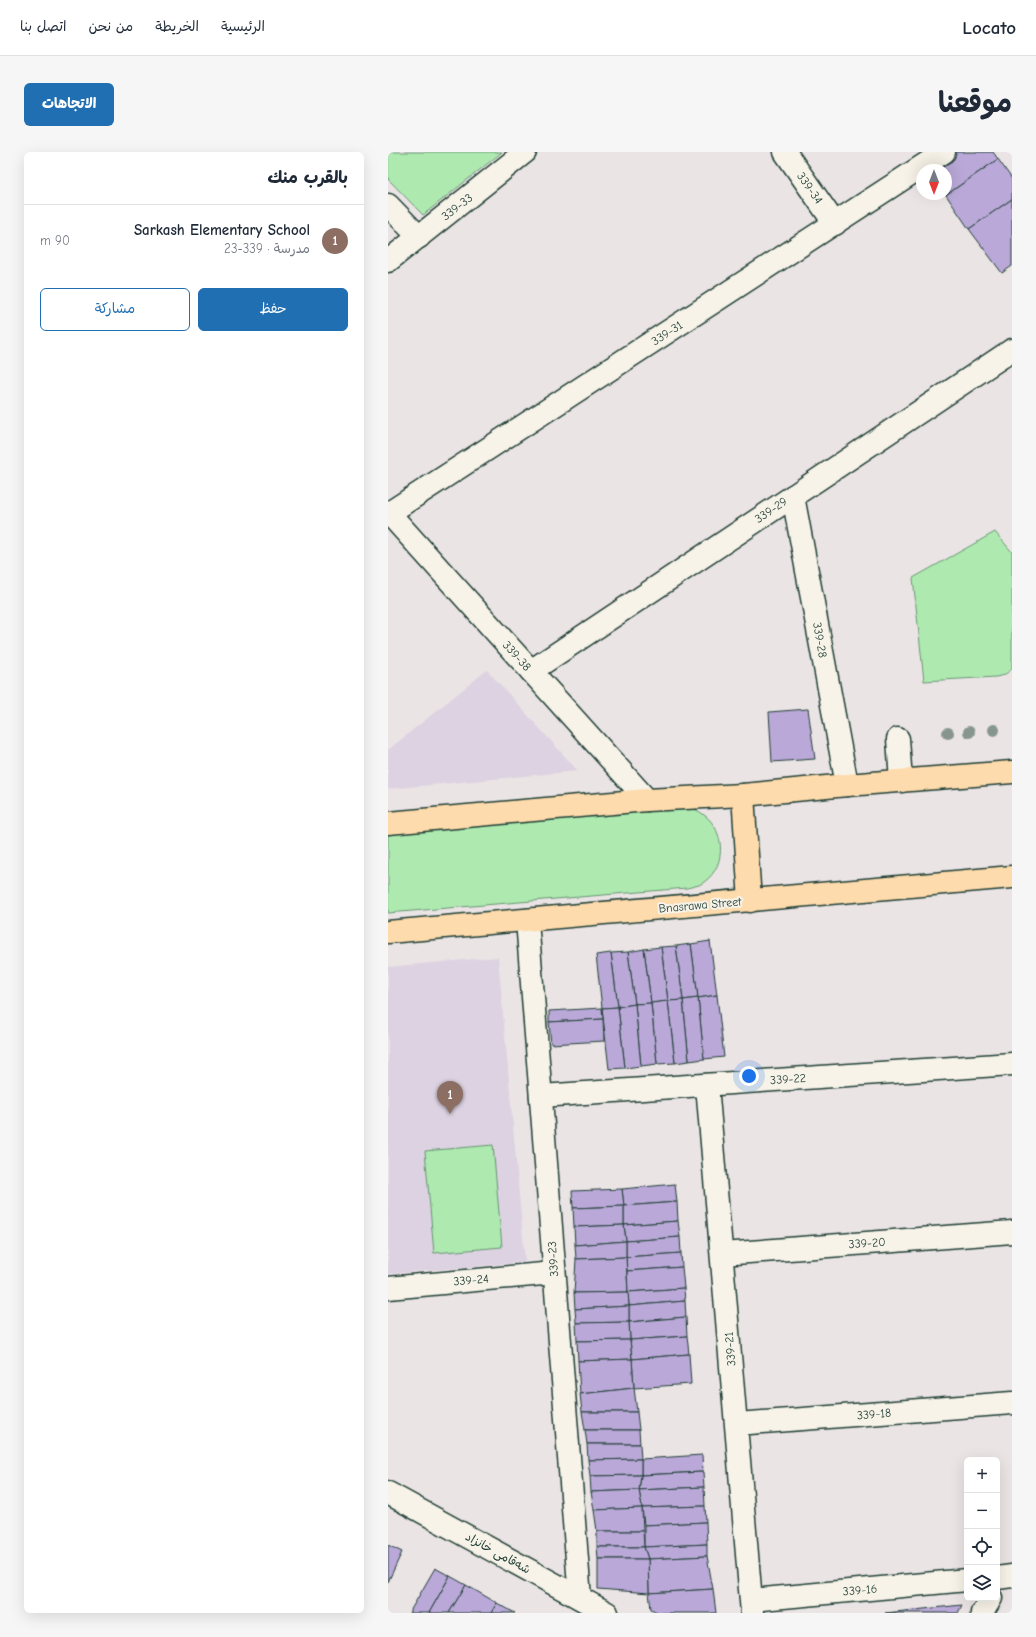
<!DOCTYPE html>
<html lang="ar">
<meta charset="utf-8">
<style>
body{margin:0;font-family:"Comic Neue","Playpen Sans Arabic",sans-serif;background:#f6f6f7;color:#1f2937;direction:rtl}
.controls{position:absolute;right:12px;bottom:12px;display:grid;overflow:hidden;border-radius:6px;box-shadow:0 4px 16px #0002}
.controls button{width:36px;height:36px;display:grid;place-items:center;padding:0;border:0;border-bottom:1px solid #e0e1e3;background:#fff;color:#1f2937;font:20px sans-serif}
.compass{position:absolute;left:528px;top:12px;width:36px;height:36px;border-radius:50%;background:#fff;box-shadow:0 4px 16px #0002;rotate:180deg}
.you{position:absolute;left:361px;top:924px;width:14px;height:14px;margin:-10px;border:3px solid #fff;border-radius:50%;background:#1a73e8;box-shadow:0 0 0 6px #1a73e833}
.badge{display:grid;place-items:center;width:26px;height:26px;border-radius:50%;background:#1f6fb2;color:#fff;font-size:13px;font-weight:700}
.pin{position:absolute;translate:-50% -33px;filter:drop-shadow(0 1px 2px #0008)}
.pin::after{content:'';position:absolute;top:21px;width:14px;height:12px;background:inherit;clip-path:polygon(0 0,100% 0,50% 100%)}
.list{margin:0;padding:0;list-style:none}
h2{display:flex;justify-content:space-between;align-items:center;height:52px;margin:0;padding:0 16px;font-size:17px}
h2 small{font-size:13px;font-weight:400;color:#747a83}
.list li{display:grid;grid-template-columns:26px 1fr auto;gap:12px;align-items:center;box-sizing:border-box;height:72px;padding:0 16px;border-top:1px solid #e0e1e3}
.list b{display:block;font-size:15px;white-space:nowrap}
.list p{margin:0;font-size:13px;white-space:nowrap;color:#747a83}
.list em{font-size:13px;font-style:normal;color:#747a83}
.actions{display:flex;gap:8px;padding:12px 16px}
.actions a{flex:1;padding:9px 0;border:1px solid #1f6fb2;border-radius:6px;text-align:center;font-size:14px;color:#1f6fb2}
.actions .main{background:#1f6fb2;color:#fff}
.icon{flex:none;width:22px;height:22px;fill:none;stroke:currentColor;stroke-width:2;stroke-linecap:round;stroke-linejoin:round}
.map{position:relative;flex:none;width:624px;height:1461px;overflow:hidden;direction:ltr;border-radius:6px}
header{display:flex;align-items:center;gap:24px;box-sizing:border-box;height:56px;padding:0 20px;background:#fff;border-bottom:1px solid #e0e1e3}
header strong{font-size:19px}
nav{display:flex;gap:22px;margin-inline-start:auto;font-size:14px}
.intro{display:flex;align-items:center;justify-content:space-between;box-sizing:border-box;height:96px;padding:0 24px}
h1{margin:0;font-size:28px}
.button{padding:10px 18px;border-radius:6px;background:#1f6fb2;color:#fff;font-size:14px;font-weight:700}
main{display:flex;gap:24px;padding:0 24px}
aside{flex:1;background:#fff;border-radius:6px;box-shadow:0 4px 16px #0002}
.map>svg:first-child{display:block}
.built{fill:#dcd2e1}
.green{fill:#aeeab0;stroke:#669472}
.building{fill:#b9a8d8;stroke:#1f3d34}
.lines{fill:none;stroke-linecap:round;stroke-linejoin:round}
.minor-casing{stroke:#1f3d34;stroke-width:25}
.major-casing{stroke:#1f3d34;stroke-width:25}
.minor{stroke:#f7f3e8;stroke-width:22}
.major{stroke:#fedbac;stroke-width:22}
.tree{fill:#86968e}
.labels{text-anchor:middle;stroke-width:4;stroke-linejoin:round;paint-order:stroke}
.street-label{font-size:12px;fill:#1f3d34;stroke:#f7f3e8}
</style>
<header>
<strong>Locato</strong>
<nav><a>الرئيسية</a><a>الخريطة</a><a>من نحن</a><a>اتصل بنا</a></nav>
</header>
<div class="intro"><h1>موقعنا</h1><a class="button">الاتجاهات</a></div>
<main>
<div class="map">
<svg width="624" height="1461" viewBox="0 0 624 1461">
<rect width="100%" height="100%" fill="#ebe4e5"/>
<filter id="ink" filterUnits="userSpaceOnUse"><feTurbulence type="fractalNoise" baseFrequency=".025" numOctaves="2"/><feDisplacementMap in="SourceGraphic" scale="8" xChannelSelector="R" yChannelSelector="G"/><feConvolveMatrix kernelMatrix="1 2 1 2 8 2 1 2 1" color-interpolation-filters="sRGB"/></filter>
<g filter="url(#ink)">
<!-- built -->
<g class="built">
<path d="M99 518 190 619 0 637V598Z"/>
<path d="M110 805 137 1110 0 1122V815Z"/>
</g>
<!-- green -->
<g class="green">
<path d="M0 0H114L35 63 0 27Z"/>
<path d="M607 380 624 400V517L616 523 608 525 536 529 525 426Z"/>
<path d="M289 654C298 655 307 656 315 662 339 679 339 719 311 733 307 734 303 735 299 736L0 761V680Z"/>
<path d="M105 993 114 1095 46 1101 37 999Z"/>
</g>
<!-- building -->
<g class="building">
<path d="M558 0H605L610 7 558 43V18H541Z"/>
<path d="M610 7 624 27V47L581 77 558 43Z"/>
<path d="M624 47V114L614 121 581 77Z"/>
<path d="M420 557 427 607 384 610 381 560Z"/>
<path d="M322 789 329 843 310 846 303 792Z"/>
<path d="M303 792 310 846 295 848 288 794Z"/>
<path d="M288 794 295 848 280 849 273 795Z"/>
<path d="M273 795 280 849 263 851 256 797Z"/>
<path d="M256 797 263 851 247 852 240 800Z"/>
<path d="M240 800 247 852 230 855 223 801Z"/>
<path d="M223 801 230 855 214 856 208 803Z"/>
<path d="M329 843 336 905 316 907 310 846Z"/>
<path d="M310 846 316 907 301 909 295 848Z"/>
<path d="M295 848 301 909 287 911 280 849Z"/>
<path d="M280 849 287 911 269 912 263 851Z"/>
<path d="M263 851 269 912 253 914 247 852Z"/>
<path d="M247 852 253 914 237 916 230 855Z"/>
<path d="M230 855 237 916 221 917 214 856Z"/>
<path d="M214 856 215 867 161 870V859Z"/>
<path d="M215 867 216 889 163 892 161 870Z"/>
<path d="M287 1032 289 1050 236 1054 234 1037Z"/>
<path d="M234 1037 236 1054 185 1056 184 1039Z"/>
<path d="M289 1050 290 1069 236 1073V1054Z"/>
<path d="M236 1054V1073L186 1075 185 1056Z"/>
<path d="M290 1069 292 1085 238 1089 236 1073Z"/>
<path d="M236 1073 238 1089 187 1093 186 1075Z"/>
<path d="M292 1085 293 1101 238 1105V1089Z"/>
<path d="M238 1089V1105L188 1107 187 1093Z"/>
<path d="M293 1101 294 1115 239 1119 238 1105Z"/>
<path d="M238 1105 240 1140 186 1141 188 1107Z"/>
<path d="M294 1115 296 1136 240 1140 239 1119Z"/>
<path d="M296 1136 297 1149 241 1154 240 1140Z"/>
<path d="M240 1140 241 1154 187 1157 186 1141Z"/>
<path d="M297 1149 298 1165 241 1170V1154Z"/>
<path d="M241 1154V1170L188 1171 187 1157Z"/>
<path d="M298 1165 299 1184 242 1188 241 1170Z"/>
<path d="M241 1170 242 1188 189 1189 188 1171Z"/>
<path d="M299 1184 301 1202 244 1207 242 1188Z"/>
<path d="M242 1188 244 1207 190 1209 189 1189Z"/>
<path d="M301 1202 303 1232 246 1236 244 1207Z"/>
<path d="M244 1207 246 1236 192 1242 190 1209Z"/>
<path d="M246 1236 249 1260H194L192 1242Z"/>
<path d="M194 1260H249L251 1278H197Z"/>
<path d="M197 1278H251L252 1292H199Z"/>
<path d="M199 1292H252L253 1307 200 1308Z"/>
<path d="M314 1303 315 1320 253 1323V1307Z"/>
<path d="M253 1307V1323L202 1324 200 1308Z"/>
<path d="M315 1320 316 1335 251 1338 253 1323Z"/>
<path d="M253 1323 251 1338 203 1340 202 1324Z"/>
<path d="M316 1335 317 1354 254 1356 251 1338Z"/>
<path d="M251 1338 254 1356 206 1358 203 1340Z"/>
<path d="M317 1354 318 1370 256 1373 254 1356Z"/>
<path d="M254 1356 255 1379H209L206 1358Z"/>
<path d="M318 1370 319 1392 256 1395V1373Z"/>
<path d="M209 1379H255L256 1395H209Z"/>
<path d="M319 1392V1404L260 1407 256 1395Z"/>
<path d="M0 1393 14 1400 0 1430Z"/>
<path d="M209 1395H256L260 1407H210Z"/>
<path d="M319 1404 325 1437 261 1441 260 1407Z"/>
<path d="M210 1407H260L261 1441 210 1437Z"/>
<path d="M47 1416 62 1424 41 1461H21Z"/>
<path d="M62 1424 78 1433 61 1461H41Z"/>
<path d="M78 1433 109 1451 103 1461H61Z"/>
<path d="M325 1437 328 1461H271L263 1457 261 1441Z"/>
<path d="M109 1451 127 1461H103Z"/>
<path d="M574 1453 570 1461H497Z"/>
</g>
<g class="lines">
<defs>
<g id="minor">
<path d="M397 0 447 72"/>
<path d="M0 53 31 85"/>
<path d="M0 109 137 0"/>
<path d="M405 344 459 633"/>
<path d="M0 360 259 648"/>
<path d="M1 361 556 0"/>
<path d="M143 519 624 198"/>
<path d="M510 587 513 629"/>
<path d="M139 768 192 1446"/>
<path d="M319 933 364 1461"/>
<path d="M153 944 624 912"/>
<path d="M334 1102 624 1080"/>
<path d="M0 1136 166 1121"/>
<path d="M349 1272 624 1251"/>
<path d="M0 1341 219 1461"/>
<path d="M609 1426 624 1424"/>
<path d="M364 1448 579 1428"/>
<path d="M594 1461 603 1446"/>
</g>
<g id="major">
<path d="M355 643 362 749"/>
<path d="M0 671 259 648 355 643 459 633 624 620"/>
<path d="M0 780 624 725"/>
</g>
</defs>
<!-- minor casing -->
<use href="#minor" class="minor-casing"/>
<!-- major casing -->
<use href="#major" class="major-casing"/>
<!-- minor -->
<use href="#minor" class="minor"/>
<!-- major -->
<use href="#major" class="major"/>
</g>
<!-- trees -->
<g class="tree">
<circle cx="606" cy="578" r="6"/>
<circle cx="581" cy="580" r="6"/>
<circle cx="560" cy="581" r="6"/>
</g>
</g>
<g class="labels">
<!-- street labels -->
<g class="street-label">
<text transform="translate(422 36) rotate(55)" y="4">339-34</text>
<text transform="translate(69 55) rotate(-38)" y="4">339-33</text>
<text transform="translate(279 181) rotate(-33)" y="4">339-31</text>
<text transform="translate(383 358) rotate(-34)" y="4">339-29</text>
<text transform="translate(432 488) rotate(80)" y="4">339-28</text>
<text transform="translate(129 504) rotate(48)" y="4">339-38</text>
<text transform="translate(312 753) rotate(-5)" y="4">Bnasrawa Street</text>
<text transform="translate(400 927) rotate(-4)" y="4">339-22</text>
<text transform="translate(479 1091) rotate(-4)" y="4">339-20</text>
<text transform="translate(165 1107) rotate(-94)" y="4">339-23</text>
<text transform="translate(83 1128) rotate(-5)" y="4">339-24</text>
<text transform="translate(342 1197) rotate(-95)" y="4">339-21</text>
<text transform="translate(486 1262) rotate(-5)" y="4">339-18</text>
<text transform="translate(110 1401) rotate(29)" y="4">شەقامی خانزاد</text>
<text transform="translate(472 1438) rotate(-5)" y="4">339-16</text>
</g>
</g>
</svg>
<div class="controls">
<button>+</button>
<button>−</button>
<button><svg class="icon" aria-label="locate" viewBox="0 0 24 24"><circle cx="12" cy="12" r="6"/><path d="M12 2v4M12 18v4M2 12h4M18 12h4"/></svg></button>
<button><svg class="icon" aria-label="layers" viewBox="0 0 24 24"><path d="M12 4l9 5-9 5-9-5zM3 14l9 5 9-5"/></svg></button>
</div>
<svg class="compass" viewBox="-18 -18 36 36"><path d="M0-13l5 13h-10z" fill="#e53935"/><path d="M0 13l5-13h-10z" fill="#747a83"/></svg>
<div class="you"></div>
<div class="pin badge" style="left:62px;top:962px;background:#8d6e63">1</div>
</div>
<aside>
<h2>بالقرب منك<small></small></h2>
<ul class="list">
<li><span class="badge" style="background:#8d6e63">1</span><div><b>Sarkash Elementary School</b><p>مدرسة · 339-23</p></div><em>90 m</em></li>
</ul>
<div class="actions"><a class="main">حفظ</a><a>مشاركة</a></div>
</aside>
</main>
